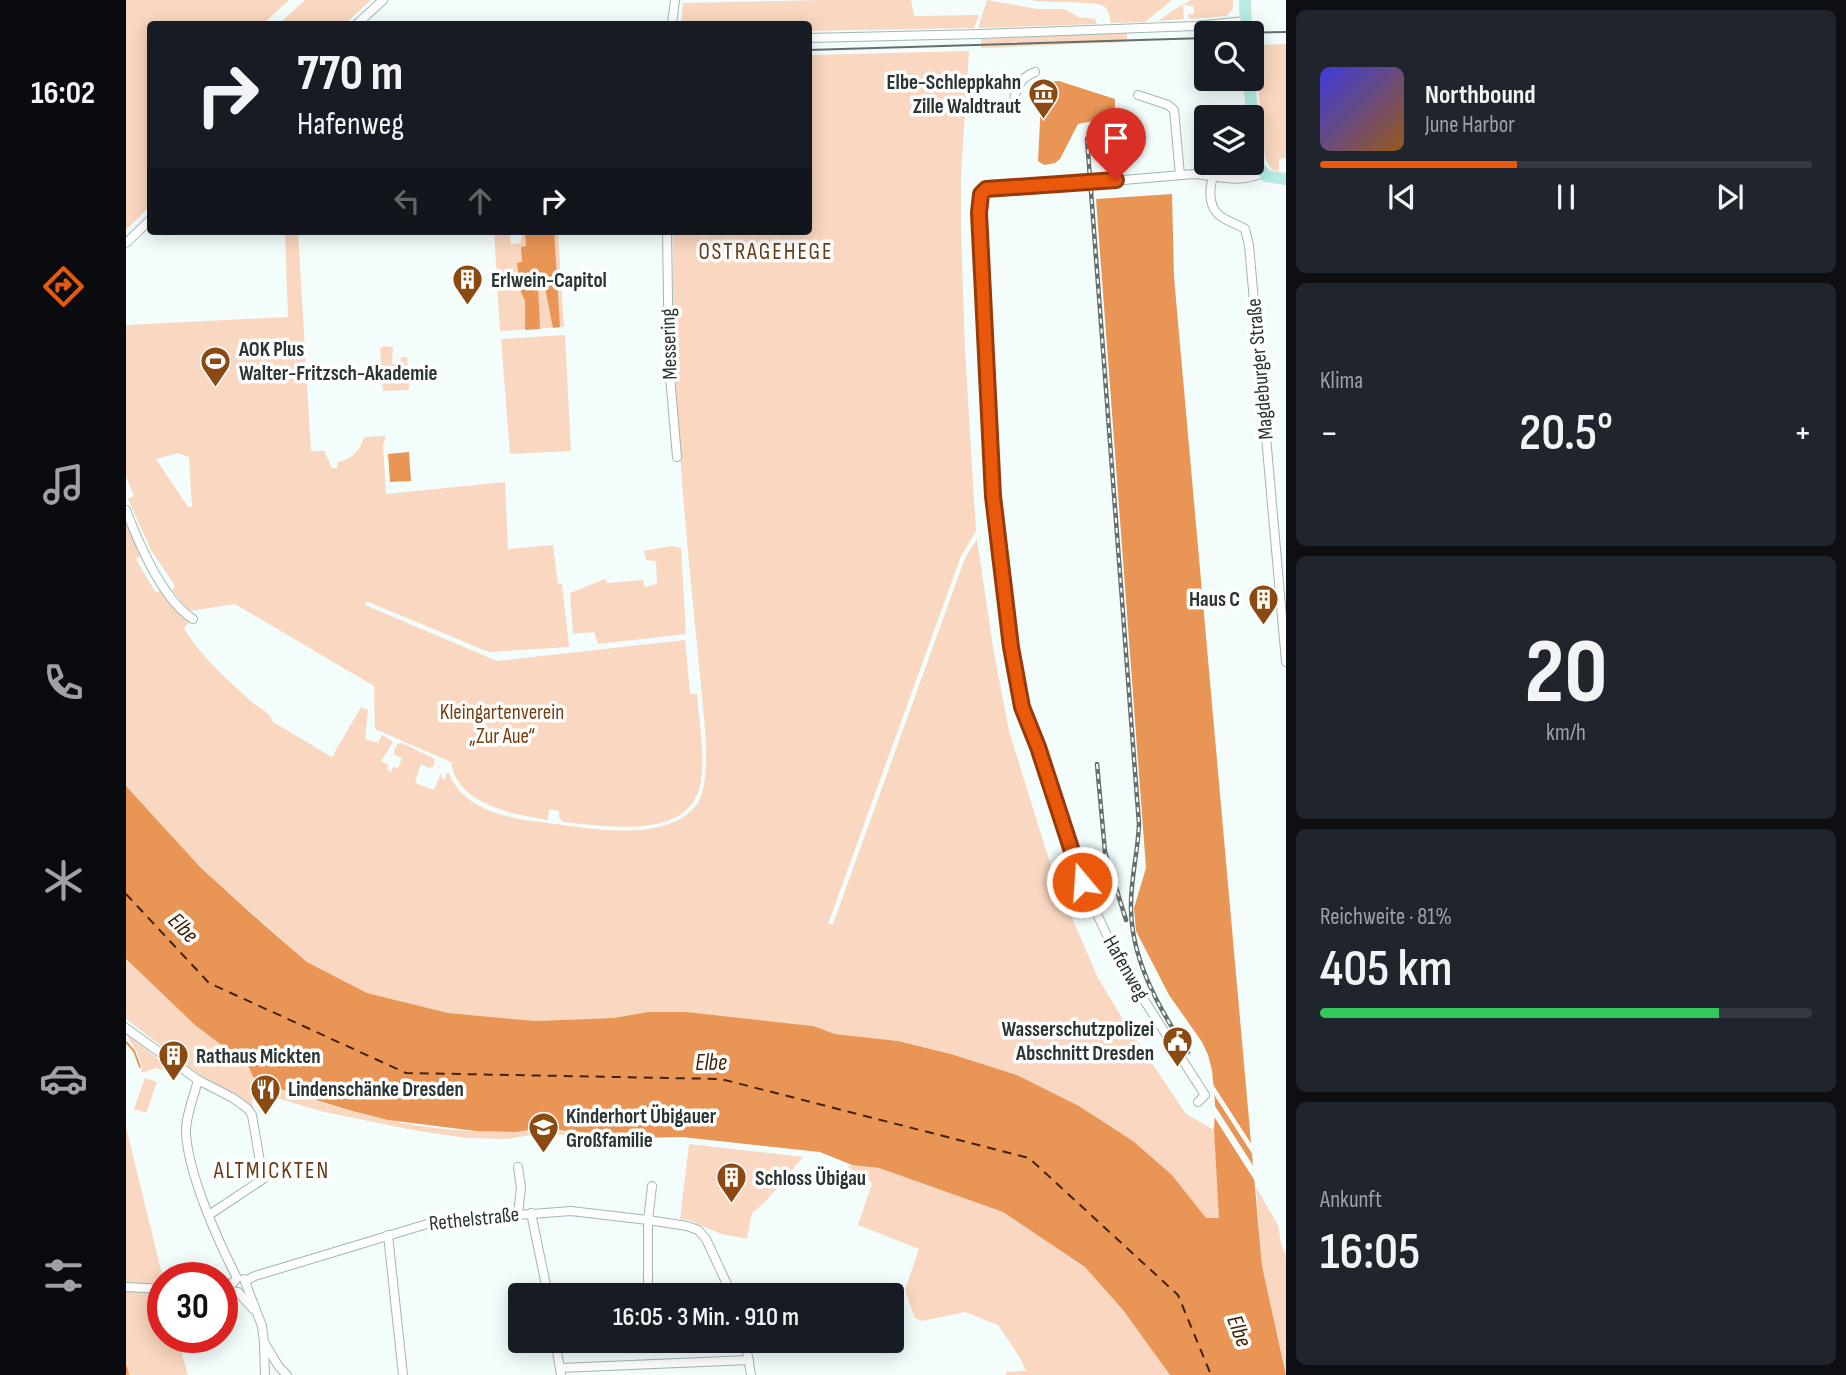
<!DOCTYPE html>
<html lang="de">
<head>
<meta charset="utf-8">
<style>
  :root { --surface:#171b24; --page:#20242c; --text:#f1f3f6; --muted:#9ea1a6; --line:#363941; --accent:#ea580c }
  body { margin:0; font-family:"Sofia Sans Condensed",sans-serif; background:var(--page); color:var(--text); height:100vh; display:flex; flex-direction:column; font-size:26px; white-space:nowrap }
  * { box-sizing:border-box; margin:0 }
  p { font-size:23px; color:var(--muted) }
  .icon { flex:none; width:38px; height:38px; fill:none; stroke:currentColor; stroke-width:2; stroke-linecap:round; stroke-linejoin:round }
  .map { position:relative; flex:1; overflow:hidden }
  .side { display:flex; flex-direction:column; gap:10px; padding:10px; background:#0d0f14; width:560px }
  .side>* { flex:none }
  .hud { position:absolute; left:21px; top:21px; width:665px; height:214px; border-radius:7px; box-shadow:0 4px 18px #0003; background:#171b24; color:var(--text); overflow:hidden }
  .tools { position:absolute; left:1068px; top:21px; display:grid; gap:14px }
  .tools a { display:grid; place-items:center; width:70px; height:70px; border-radius:7px; background:var(--surface); box-shadow:0 4px 18px #0003; font-size:35px }
  .speed { position:absolute; left:21px; top:1262px; display:flex; gap:14px; font-size:35px; font-weight:700; text-align:center }
  .speed>* { display:grid; place-content:center; width:91px; height:91px; border-radius:50%; background:var(--surface); box-shadow:0 4px 18px #0003; line-height:1 }
  .speed .limit { border:10px solid #d22; background:#fff; color:#111 }
  .pin { position:absolute; display:grid; place-items:center; width:60px; height:60px; color:#fff; margin:-72px -30px; border-radius:50% 50% 50% 0; rotate:-45deg; box-shadow:0 0 7px #0007 }
  .pin .icon { rotate:45deg }
  .me { position:absolute; width:77px; margin:-38px; rotate:342deg; stroke-linejoin:round; filter:drop-shadow(0 0 5px #0008) }
  .turn { display:flex; align-items:center; gap:24px; height:147px; padding:0 35px; font-size:32px }
  .turn .icon { width:91px; height:91px; stroke-width:2.5 }
  .turn b { display:block; font-size:49px; line-height:60px }
  .lanes { display:flex; align-items:center; height:66px; padding:0 35px; background:#0003; justify-content:center; gap:35px; direction:ltr }
  .lanes .off { opacity:.35 }
  .big { font-size:52px; font-weight:600; line-height:1.1 }
  .side .card { flex:1; display:flex; flex-direction:column; justify-content:center; gap:10px; min-width:0; padding:0 24px; border-radius:10px; background:var(--page) }
  .side .dial { align-items:center; gap:0 }
  .dial b { font-size:91px; line-height:1 }
  .song { display:flex; align-items:center; gap:21px }
  .cover { width:84px; height:84px; border-radius:10px; background:linear-gradient(135deg,hsl(240 70% 55%),hsl(30 70% 35%)) }
  .played { height:7px; border-radius:4px; background:linear-gradient(90deg,var(--accent) 40%,var(--line) 40%) }
  .keys { display:flex; justify-content:space-around; direction:ltr }
  .heat { display:flex; justify-content:space-between; align-items:center; font-size:38px; direction:ltr }
  .charge { height:10px; border-radius:5px; background:linear-gradient(90deg,#34c759 81%,var(--line) 0) }
  .trip { position:absolute; left:382px; top:1283px; width:396px; height:70px; border-radius:7px; background:var(--surface); box-shadow:0 4px 18px #0003; font-weight:600; line-height:70px; text-align:center }
  main { display:flex; flex:1; min-height:0 }
  .tabs { display:flex; flex-direction:column; width:126px; justify-content:space-around; align-items:center; background:#090b0e; color:var(--muted) }
  .tabs .icon { width:49px; height:49px }
  .tabs .on { color:var(--accent) }
  .tabs b { font-size:32px; color:var(--text) }
  .map>svg:first-child { display:block }
</style>
</head>
<body>
<main>
<nav class="tabs">
<b>16:02</b>
<svg class="icon on" aria-label="directions" viewBox="0 0 24 24"><path d="M12 3l9 9-9 9-9-9zM9 14v-3h6M13 9l2 2-2 2"/></svg>
<svg class="icon" aria-label="music" viewBox="0 0 24 24"><path d="M9 18V5l10-2v13"/><circle cx="6" cy="18" r="3"/><circle cx="16" cy="16" r="3"/></svg>
<svg class="icon" aria-label="phone" viewBox="0 0 24 24"><path d="M5 4h4l2 5-3 2q2 4 5 5l2-3 5 2v4C11 20 4 13 5 4z"/></svg>
<svg class="icon" aria-label="climate" viewBox="0 0 24 24"><path d="M12 3v18M4 7l16 10M4 17L20 7"/></svg>
<svg class="icon" aria-label="car" viewBox="0 0 24 24"><path d="M5 17H2v-5l4-1 3-4h7l3 4 3 1v5h-3M9 17h6M6 11h13"/><circle cx="7" cy="17" r="2"/><circle cx="17" cy="17" r="2"/></svg>
<svg class="icon" aria-label="filters" viewBox="0 0 24 24"><path d="M4 7h16M4 17h16"/><circle cx="9" cy="7" r="2"/><circle cx="15" cy="17" r="2"/></svg>
</nav>
<div class="map">
<svg width="1160" height="1375" viewBox="0 0 1160 1375">
  <rect width="100%" height="100%" fill="#f3fefc"/>
  <g fill="#f9d7c0" fill-rule="evenodd">
    <path d="M0,0H163L137,24H24V206L0,230Z"/>
    <path d="M179,0H245L219,24H153Z"/>
    <path d="M700,0H785L788,16L853,15L848,28L683,31L682,24H555L557,3Z"/>
    <path d="M861,0L911,9H938L952,17L969,19L971,24L852,28Z"/>
    <path d="M905,0H1046L1019,22L985,23C984,18 983,11 979,7C971,0 921,4 905,0Z"/>
    <path d="M1065,0H1107V9L1100,16L1063,19L1062,14H1068V7L1057,4L1058,19L1032,21C1043,13 1053,6 1065,0Z"/>
    <path d="M1001,33V42L855,48V39Z"/>
    <path d="M1160,44V158L1153,159V171L1146,170L1139,158L1128,45Z"/>
    <path d="M843,51L835,175V229L839,350L850,531L835,556L702,924H707L839,558L851,539L867,647L883,731L928,876L972,978L1001,1026L1060,1114L1088,1130L1094,1218H1080L1046,1175L1007,1141L953,1106L891,1075L826,1054L772,1041L709,1034L687,1026L560,1012H522L488,1018L409,1021L322,1013L241,993L181,962L75,868L0,786V521L16,554L10,559L30,593L36,589L64,622L58,628C74,656 103,681 127,703C135,709 144,712 147,722L206,757L235,707L242,710L239,739L252,743L256,735L267,742L255,761L263,765L261,770L265,772L267,767L272,768L276,758L267,754L271,744L276,743L309,759L307,767L303,768L295,764L289,783L308,790L315,773L316,779L319,780L320,773H323C337,811 385,819 421,823C462,828 536,843 568,808C589,786 577,714 575,685C560,534 544,383 547,231H682L683,55Z"/>
    <path d="M159,231H172L185,451H198L206,468H211L212,462C226,459 234,451 238,437L260,436L257,445L260,494L379,482L382,549L427,545L432,584H436L443,647L363,652L240,601L239,605L371,661L559,640L564,694H571C573,722 579,751 575,780C567,842 480,826 437,822L433,817V811L423,809L422,820C387,814 331,805 325,762L249,729L248,686L109,604L63,611L46,590L49,586L25,550L2,499L8,496L0,476V325L162,317ZM52,453L63,457L66,507H62L30,459Z"/>
    <path d="M368,231H381L384,235L385,244L394,243L397,231H432L438,327L374,331Z"/>
    <path d="M439,335L445,451L384,454L375,339Z"/>
    <path d="M257,346L267,347L266,364L274,363L275,357H281L283,390L257,391L254,349Z"/>
    <path d="M546,546L555,548L560,634L472,644L468,632L447,634L444,593L479,579L481,583L517,580L519,587L531,584L530,561L520,560L518,551Z"/>
    <path d="M0,959L69,1025L122,1065L127,1077C196,1106 276,1129 351,1131C383,1132 414,1127 447,1131L443,1135L412,1134L381,1139L341,1138L292,1131L198,1112L150,1098L128,1095L126,1098L127,1110L67,1070L0,1019Z"/>
    <path d="M0,1034L40,1065L36,1070L30,1068L15,1073C19,1059 6,1046 0,1034Z"/>
    <path d="M19,1078L31,1082L20,1113L8,1109Z"/>
    <path d="M0,1127L37,1278V1337H51L62,1375H0Z"/>
    <path d="M563,1144L677,1157C660,1176 645,1199 626,1213L621,1239L595,1234L563,1220L554,1219Z"/>
    <path d="M726,1165L753,1168L877,1212L959,1267L997,1310L1044,1375H880V1372L900,1371L893,1356L872,1325L839,1312L796,1321L789,1318L779,1290L793,1249L732,1225L746,1184L740,1176L721,1167Z"/>
    <path d="M1130,1187L1152,1225L1155,1243L1160,1256V1373L1136,1266Z"/>
  </g>
  <g fill="#e99556">
    <path d="M933,81L989,99V108L982,118L952,124L934,159L929,163L918,165L912,161L916,82Z"/>
    <path d="M1046,194L1048,277L1136,1266L1160,1375H1044L997,1310L959,1267L877,1212L753,1168L726,1165L694,1152L556,1137L508,1138L416,1128L389,1132L350,1131L262,1120L226,1111L160,1091L127,1077L122,1065L69,1025L0,959V786L75,868L137,924L181,962L241,993L322,1013L409,1021L488,1018L522,1012H560L687,1026L709,1034L772,1041L825,1054L891,1075L953,1106L1007,1141L1046,1175L1080,1218H1093L1088,1130L1089,1104L1086,1070L1082,1055L1076,1042L1043,995L1010,931L1008,908L1020,868L970,199Z"/>
    <path d="M399,231H428L434,327L427,328L418,283L412,284L414,329L399,330V301L395,292L391,263L396,262L395,247L400,246Z"/>
    <path d="M283,452L285,481L264,482L262,454Z"/>
  </g>
  <g fill="#f3fefc">
    <path d="M1086,1083L1126,1145L1127,1155L1087,1093Z"/>
    <path d="M1087,1103L1128,1167L1129,1181L1087,1115Z"/>
  </g>
  <g fill="none" stroke-linecap="round" stroke-linejoin="round">
    <g stroke="#e99556" stroke-width="2">
      <path d="M0,1042L8,1051L14,1067"/>
      <path d="M0,1367L2,1375"/>
    </g>
    <path stroke="#422105" stroke-width="2" stroke-dasharray="9 7" stroke-linecap="butt" d="M0,894L83,983L280,1073L595,1079L903,1158L1052,1295L1085,1375"/>
    <defs>
      <g id="minor">
        <path d="M231,24L257,0"/>
        <path d="M546,24L549,0"/>
        <path d="M682,38L855,34L1069,26L1119,21"/>
        <path d="M1012,95L1042,105L1048,110L1054,175"/>
        <path d="M886,110C889,92 891,79 909,72"/>
        <path d="M1131,165L1090,171C1083,183 1081,205 1093,215C1100,221 1111,224 1119,229L1123,245L1160,662"/>
        <path d="M541,231L543,365L551,457"/>
        <path d="M0,243L24,220"/>
        <path d="M0,510C13,544 36,599 67,619"/>
        <path d="M0,1028L72,1080L107,1098L122,1109L126,1115L137,1179L83,1215"/>
        <path d="M72,1080C68,1096 59,1118 60,1134C63,1176 92,1241 111,1278"/>
        <path d="M1072,1102L1079,1095L993,961L956,882L912,747L896,707L885,647L867,496L853,213L855,194L860,189L903,188L1068,174C1092,176 1112,184 1136,173"/>
        <path d="M392,1167L395,1188L392,1214"/>
        <path d="M405,1213L422,1295"/>
        <path d="M262,1235L277,1375"/>
        <path d="M118,1279L136,1326L138,1342L153,1367L161,1375"/>
        <path d="M119,1281L129,1276L311,1221L445,1211L522,1220L561,1226L572,1230L580,1239L606,1295"/>
        <path d="M96,1285L107,1283L111,1278"/>
        <path d="M522,1286V1220L526,1186"/>
        <path d="M0,1287L37,1289"/>
        <path d="M96,1290L112,1292L127,1309"/>
        <path d="M429,1340L435,1375"/>
        <path d="M619,1340L625,1375"/>
        <path d="M138,1345L139,1375"/>
        <path d="M434,1368L623,1360"/>
      </g>
      <g id="major">
        <path d="M1119,0L1120,33"/>
        <path d="M1123,79L1131,165L1140,176L1160,179"/>
      </g>
    </defs>
    <use href="#minor" stroke="#9eb8b2" stroke-width="10"/>
    <use href="#major" stroke="#d9dbda" stroke-width="12"/>
    <use href="#minor" stroke="#fff" stroke-width="8"/>
    <use href="#major" stroke="#b3ede3" stroke-width="10"/>
    <g stroke="#646f6d" stroke-width="2">
      <path d="M1105,33L1160,32"/>
      <path d="M682,50L1080,38"/>
    </g>
    <defs>
      <g id="rail">
        <path d="M961,139L1013,824C1012,852 1005,877 1005,904C1004,958 1033,1009 1062,1052"/>
        <path d="M971,764L979,852L1000,920"/>
      </g>
    </defs>
    <use href="#rail" stroke="#646f6d" stroke-width="4.5"/>
    <use href="#rail" stroke="#fff" stroke-width="2" stroke-dasharray="5" stroke-linecap="butt"/>
  </g>
  <g fill="none" stroke-linecap="round" stroke-linejoin="round">
    <defs>
      <path id="route" d="M956,882L912,747L896,707L885,647L867,496L853,213L855,194L860,189L990,180"/>
    </defs>
    <use href="#route" stroke="#983908" stroke-width="18"/>
    <use href="#route" stroke="#ea580c" stroke-width="12"/>
  </g>
  <defs>
    <symbol id="museum-pin" viewBox="-11 -11 22 30"><path d="M0 17L-7.5 6A9.5 9.5 0 1 1 7.5 6Z" fill="#8a4a12" stroke="#fff"/><path d="M0-6L6-3V-2H-6V-3ZM-5-1h2V3h-2ZM-1-1h2V3h-2ZM3-1h2V3H3ZM-6 4H6V6H-6Z" fill="#fff"/></symbol>
    <symbol id="building-pin" viewBox="-11 -11 22 30"><path d="M0 17L-7.5 6A9.5 9.5 0 1 1 7.5 6Z" fill="#8a4a12" stroke="#fff"/><path d="M-4-6H4V6H1V3H-1V6H-4ZM-2.5-4.3h1.7v1.8h-1.7ZM.8-4.3h1.7v1.8H.8ZM-2.5-1h1.7V.8h-1.7ZM.8-1h1.7V.8H.8Z" fill="#fff"/></symbol>
    <symbol id="stadium-pin" viewBox="-11 -11 22 30"><path d="M0 17L-7.5 6A9.5 9.5 0 1 1 7.5 6Z" fill="#8a4a12" stroke="#fff"/><path d="M0-5a6.5 5 0 1 0 0 10a6.5 5 0 1 0 0-10ZM-3.5-1.8h7v3.6h-7Z" fill="#fff"/></symbol>
    <symbol id="civic-pin" viewBox="-11 -11 22 30"><path d="M0 17L-7.5 6A9.5 9.5 0 1 1 7.5 6Z" fill="#8a4a12" stroke="#fff"/><path d="M-.6-6.5H3V-4.5H.6V-3L4-1V1h2V6H-6V1h2V-1L-.6-3ZM-1.2 2.5V6h2.4V2.5Z" fill="#fff"/></symbol>
    <symbol id="restaurant-pin" viewBox="-11 -11 22 30"><path d="M0 17L-7.5 6A9.5 9.5 0 1 1 7.5 6Z" fill="#8a4a12" stroke="#fff"/><path d="M-5-6h1v4h1v-4h1v4h1v-4h1v5L-1.5 .5V6h-2V.5L-5-1ZM5-6V6H3V1.5H1.5Q1.5-4 5-6Z" fill="#fff"/></symbol>
    <symbol id="school-pin" viewBox="-11 -11 22 30"><path d="M0 17L-7.5 6A9.5 9.5 0 1 1 7.5 6Z" fill="#8a4a12" stroke="#fff"/><path d="M0-5L7-2L0 1L-7-2ZM-4 1L0 2.5L4 1V4Q0 6-4 4Z" fill="#fff"/></symbol>
  </defs>
  <g fill-rule="evenodd">
    <use href="#museum-pin" x="900" y="76" width="35" height="47"/>
    <use href="#building-pin" x="324" y="262" width="35" height="47"/>
    <use href="#stadium-pin" x="72" y="344" width="35" height="47"/>
    <use href="#building-pin" x="1120" y="582" width="35" height="47"/>
    <use href="#civic-pin" x="1034" y="1024" width="35" height="47"/>
    <use href="#building-pin" x="30" y="1038" width="35" height="47"/>
    <use href="#restaurant-pin" x="122" y="1072" width="35" height="47"/>
    <use href="#school-pin" x="400" y="1110" width="35" height="47"/>
    <use href="#building-pin" x="588" y="1160" width="35" height="47"/>
  </g>
  <g text-anchor="middle" dominant-baseline="central" stroke-width="7" stroke-linejoin="round" paint-order="stroke">
    <g font-size="21" font-weight="bold" fill="#2b3634" stroke="#fff" text-anchor="start">
      <text x="895" y="82" text-anchor="end">Elbe-Schleppkahn<tspan x="895" dy="24">Zille Waldtraut</tspan></text>
      <text x="365" y="280">Erlwein-Capitol</text>
      <text x="113" y="349">AOK Plus<tspan x="113" dy="24">Walter-Fritzsch-Akademie</tspan></text>
      <text x="1114" y="599" text-anchor="end">Haus C</text>
      <text x="1028" y="1029" text-anchor="end">Wasserschutzpolizei<tspan x="1028" dy="24">Abschnitt Dresden</tspan></text>
      <text x="70" y="1056">Rathaus Mickten</text>
      <text x="162" y="1089">Lindenschänke Dresden</text>
      <text x="440" y="1116">Kinderhort Übigauer<tspan x="440" dy="24">Großfamilie</tspan></text>
      <text x="629" y="1178">Schloss Übigau</text>
    </g>
    <g font-size="21" fill="#2b3634" stroke="#fff">
      <text transform="translate(543 344) rotate(-92)">Messering</text>
      <text transform="translate(1134 369) rotate(-95)">Magdeburger Straße</text>
      <text transform="translate(1000 968) rotate(60)">Hafenweg</text>
      <text transform="translate(348 1219) rotate(-6)">Rethelstraße</text>
    </g>
    <g font-size="21" fill="#763f0f" stroke="#fff">
      <text x="376" y="712">Kleingartenverein<tspan x="376" dy="24">„Zur Aue“</tspan></text>
    </g>
    <g font-size="23" letter-spacing="2" fill="#673b17" stroke="#fff">
      <text x="640" y="252">OSTRAGEHEGE</text>
      <text x="146" y="1171">ALTMICKTEN</text>
    </g>
    <g font-size="23" font-style="italic" fill="#422105" stroke="#fff">
      <text transform="translate(57 928) rotate(46)">Elbe</text>
      <text x="585" y="1063">Elbe</text>
      <text transform="translate(1113 1331) rotate(69)">Elbe</text>
    </g>
  </g>
</svg>
<div class="tools">
<a><svg class="icon" aria-label="search" viewBox="0 0 24 24"><circle cx="10" cy="10" r="6"/><path d="M15 15l6 6"/></svg></a>
<a><svg class="icon" aria-label="layers" viewBox="0 0 24 24"><path d="M12 4l9 5-9 5-9-5zM3 14l9 5 9-5"/></svg></a>
</div>
<div class="speed"><div class="limit">30</div></div>
<div class="pin" style="left:990px;top:180px;background:#d93025"><svg class="icon" aria-label="arrive" viewBox="0 0 24 24"><path d="M6 21V4h12l-3 4 3 4H6"/></svg></div>
<svg class="me" style="left:956px;top:882px" viewBox="-20 -20 40 40"><circle r="17" fill="#ea580c" stroke="#fff" stroke-width="3"/><path d="M0-11L8 9 0 5-8 9z" fill="#fff"/></svg>
<div class="trip">16:05 · 3 Min. · 910 m</div>
<div class="hud">
<div class="turn"><svg class="icon" aria-label="right" viewBox="0 0 24 24"><path d="M7 20v-9h11M14 6l5 5-5 5"/></svg><div><b>770 m</b>Hafenweg</div></div>
<div class="lanes"><svg class="icon off" aria-label="left" viewBox="0 0 24 24"><path d="M17 20v-9H6M10 6l-5 5 5 5"/></svg><svg class="icon off" aria-label="ahead" viewBox="0 0 24 24"><path d="M12 20V5M6 11l6-6 6 6"/></svg><svg class="icon" aria-label="right" viewBox="0 0 24 24"><path d="M7 20v-9h11M14 6l5 5-5 5"/></svg></div>
</div>
</div>
<section class="side">
<div class="card">
<div class="song"><i class="cover"></i><div><b>Northbound</b><p>June Harbor</p></div></div>
<div class="played"></div>
<div class="keys"><svg class="icon" aria-label="previous" viewBox="0 0 24 24"><path d="M18 5L8 12l10 7zM5 5v14"/></svg><svg class="icon" aria-label="pause" viewBox="0 0 24 24"><path d="M8 5v14M16 5v14"/></svg><svg class="icon" aria-label="next" viewBox="0 0 24 24"><path d="M6 5l10 7-10 7zM19 5v14"/></svg></div>
</div>
<div class="card"><p>Klima</p>
<div class="heat"><a>−</a><b class="big">20.5°</b><a>+</a></div>
</div>
<div class="card dial"><b>20</b><p>km/h</p></div>
<div class="card"><p>Reichweite · 81%</p><b class="big">405 km</b><div class="charge"></div></div>
<div class="card"><p>Ankunft</p><b class="big">16:05</b></div>
</section>
</main>
</body>
</html>
